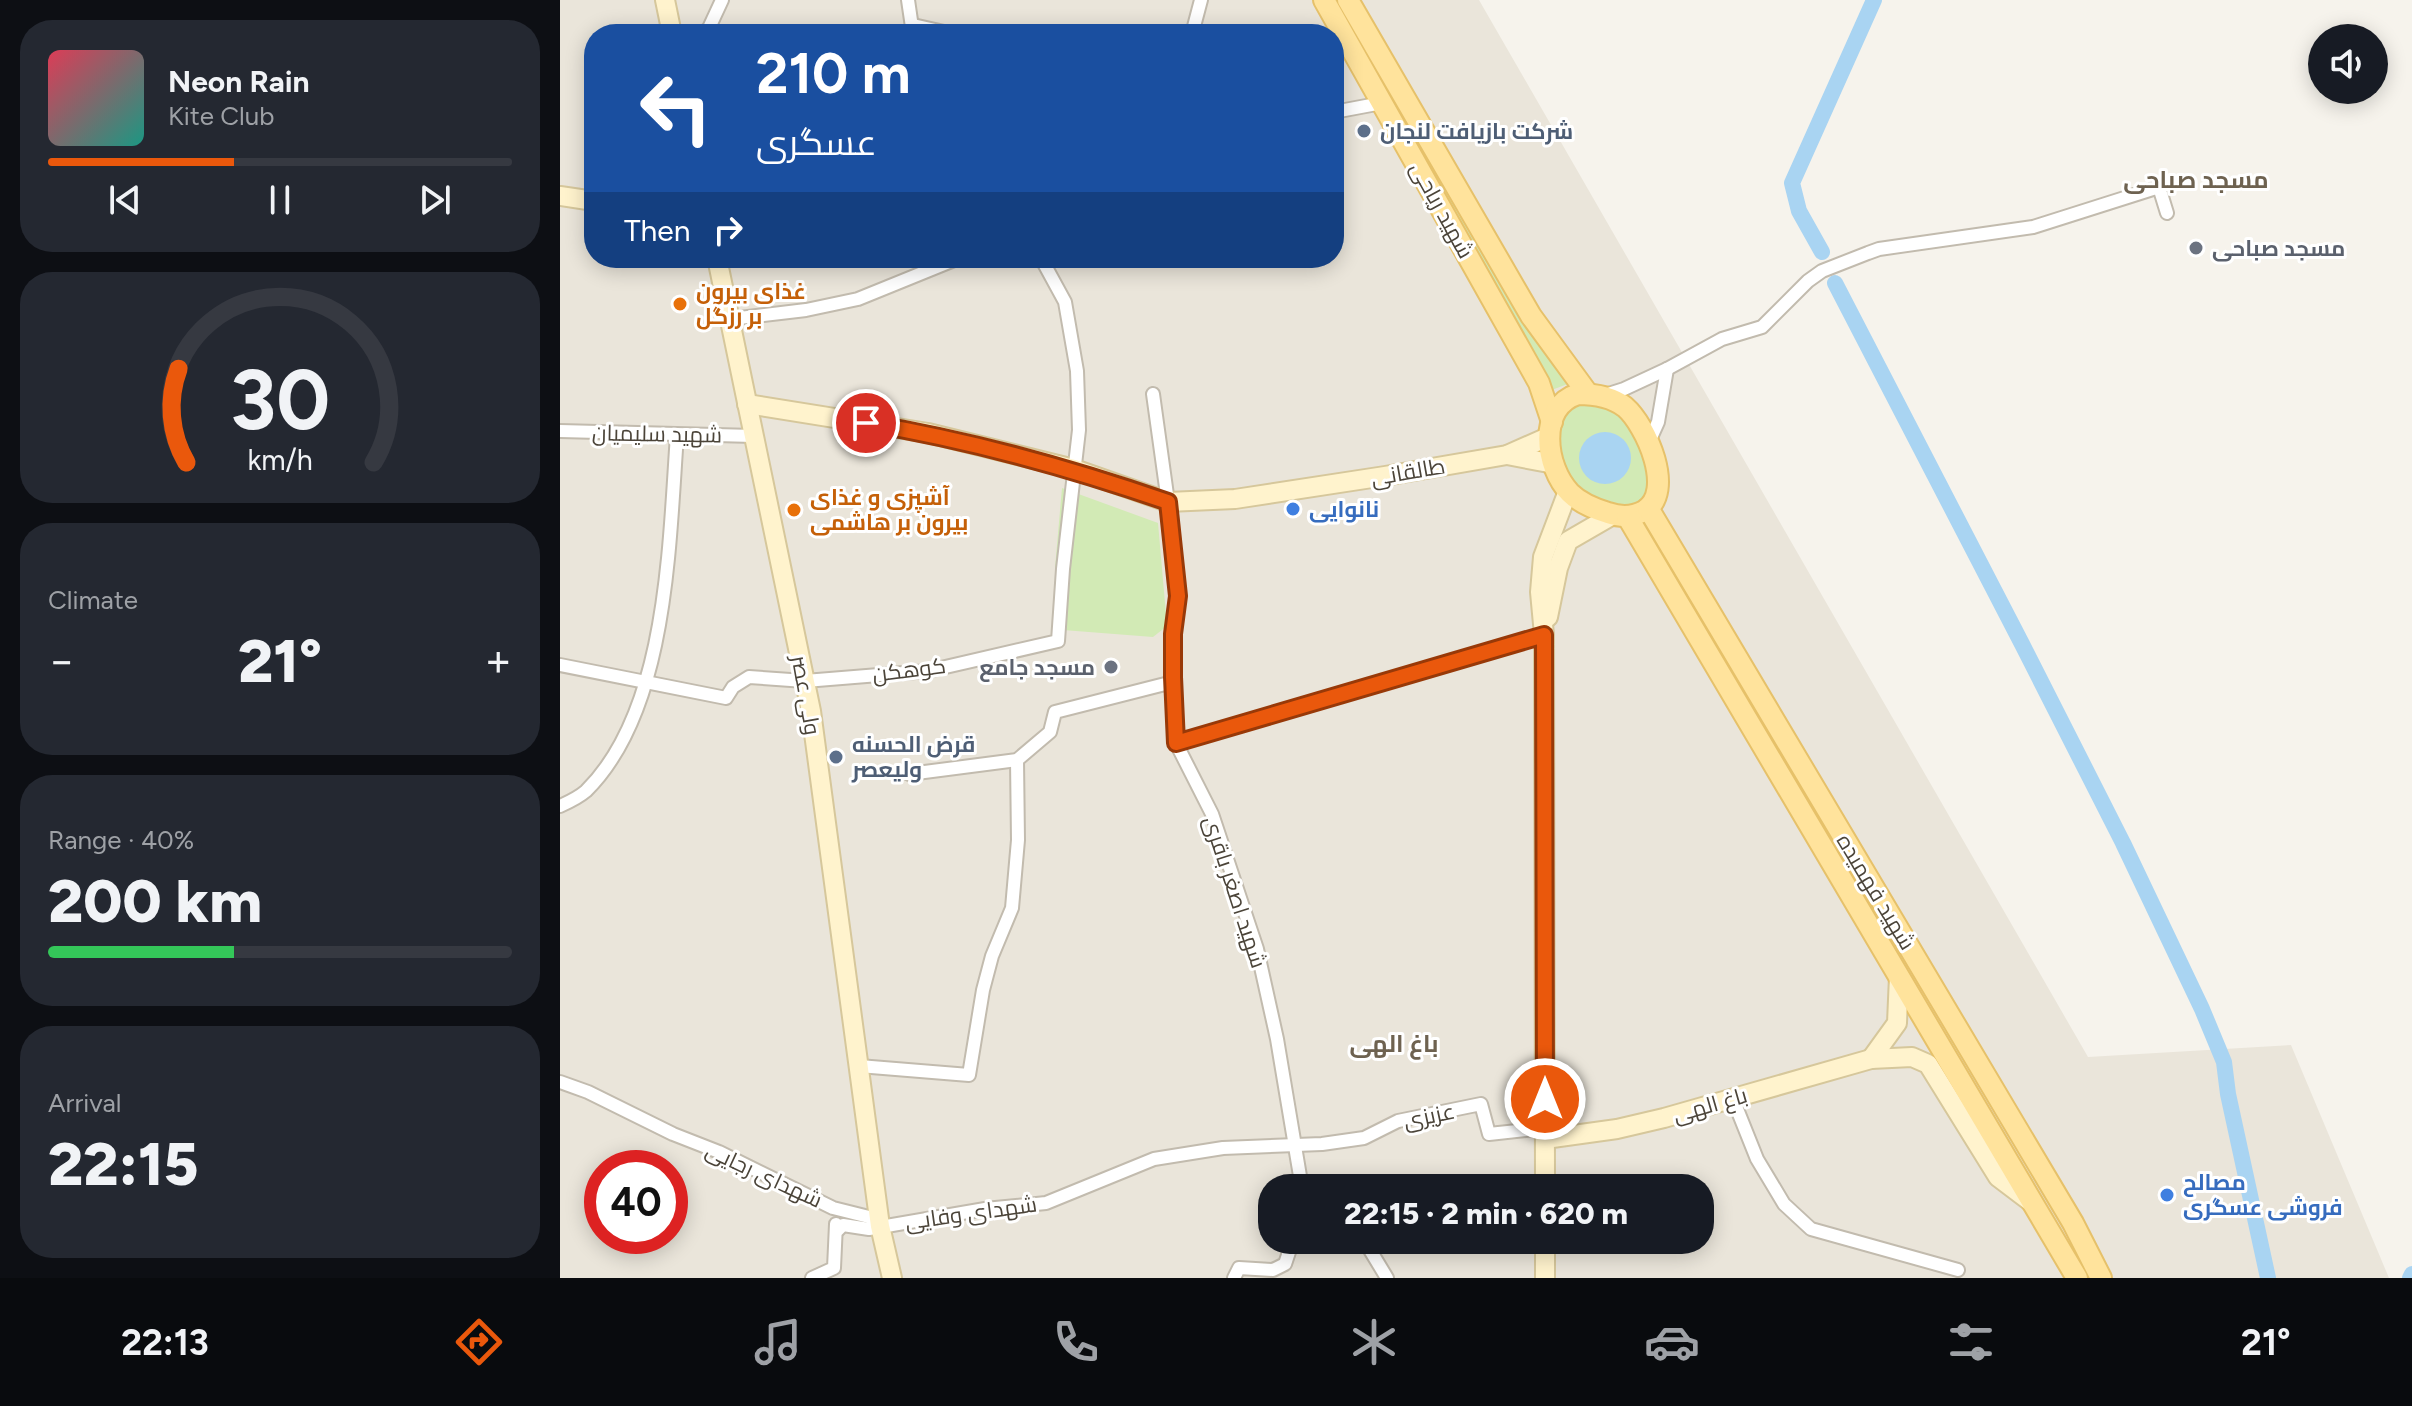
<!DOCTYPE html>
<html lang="en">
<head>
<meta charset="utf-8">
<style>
  :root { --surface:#171b24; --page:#242831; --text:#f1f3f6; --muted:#9ea1a6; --line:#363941; --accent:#ea580c }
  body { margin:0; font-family:Figtree,Cairo,sans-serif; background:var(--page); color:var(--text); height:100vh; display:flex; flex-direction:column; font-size:30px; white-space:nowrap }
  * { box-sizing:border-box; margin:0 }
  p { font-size:26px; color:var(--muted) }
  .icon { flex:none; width:44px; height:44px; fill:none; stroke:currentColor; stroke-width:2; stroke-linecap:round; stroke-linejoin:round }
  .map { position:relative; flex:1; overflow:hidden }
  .sheet { display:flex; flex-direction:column; gap:20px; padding:20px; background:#0d0f14; width:560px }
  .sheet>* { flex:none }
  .guide { position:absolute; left:24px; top:24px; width:760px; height:244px; border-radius:32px; box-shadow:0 4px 20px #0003; background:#1a4fa0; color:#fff; overflow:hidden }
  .buttons { position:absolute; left:1748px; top:24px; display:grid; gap:16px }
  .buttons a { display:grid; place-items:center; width:80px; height:80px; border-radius:50%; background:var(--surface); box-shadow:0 4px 20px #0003; font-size:40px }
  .speed { position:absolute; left:24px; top:1150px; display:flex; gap:16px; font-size:40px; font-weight:700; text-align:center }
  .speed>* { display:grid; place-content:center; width:104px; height:104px; border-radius:50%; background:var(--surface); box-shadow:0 4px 20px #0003; line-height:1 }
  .speed .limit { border:12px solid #d22; background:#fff; color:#111 }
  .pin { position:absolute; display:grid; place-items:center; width:68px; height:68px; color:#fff; margin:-34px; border:4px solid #fff; border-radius:50%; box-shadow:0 2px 8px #0007 }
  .me { position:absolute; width:88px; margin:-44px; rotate:0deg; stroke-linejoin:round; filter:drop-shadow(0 0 6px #0008) }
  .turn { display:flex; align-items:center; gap:28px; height:168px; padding:0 40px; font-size:36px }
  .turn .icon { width:104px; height:104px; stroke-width:2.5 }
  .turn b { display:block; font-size:56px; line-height:68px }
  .then { display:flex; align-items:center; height:76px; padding:0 40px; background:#0003; gap:16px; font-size:30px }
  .big { font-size:60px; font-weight:800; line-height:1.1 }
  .sheet .card { flex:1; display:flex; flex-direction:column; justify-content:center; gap:12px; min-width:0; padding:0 28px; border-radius:32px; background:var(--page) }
  .sheet .dial { align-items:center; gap:0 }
  .dial svg { height:208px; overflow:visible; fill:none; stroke:var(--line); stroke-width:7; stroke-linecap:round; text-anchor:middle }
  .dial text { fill:var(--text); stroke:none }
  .song { display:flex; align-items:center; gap:24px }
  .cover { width:96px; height:96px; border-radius:12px; background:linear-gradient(135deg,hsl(350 70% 55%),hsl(170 70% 35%)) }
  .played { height:8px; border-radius:4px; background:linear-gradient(90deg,var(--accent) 40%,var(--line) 40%) }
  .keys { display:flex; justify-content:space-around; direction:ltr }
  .heat { display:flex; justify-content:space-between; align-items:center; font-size:44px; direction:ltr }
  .charge { height:12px; border-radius:6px; background:linear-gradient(90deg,#34c759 40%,var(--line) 0) }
  .trip { position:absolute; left:698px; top:1174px; width:456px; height:80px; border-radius:32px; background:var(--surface); box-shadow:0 4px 20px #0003; font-weight:800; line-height:80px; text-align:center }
  .tab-bar { display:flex; height:128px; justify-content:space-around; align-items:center; background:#090b0e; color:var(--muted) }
  .tab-bar .icon { width:56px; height:56px }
  .tab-bar .selected { color:var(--accent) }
  .tab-bar b { font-size:36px; color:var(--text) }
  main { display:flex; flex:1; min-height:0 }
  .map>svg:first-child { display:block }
</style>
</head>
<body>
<main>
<section class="sheet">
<div class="card">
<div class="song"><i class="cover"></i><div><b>Neon Rain</b><p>Kite Club</p></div></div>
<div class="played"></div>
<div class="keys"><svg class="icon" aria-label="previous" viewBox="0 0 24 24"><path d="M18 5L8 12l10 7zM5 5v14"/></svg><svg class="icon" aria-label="pause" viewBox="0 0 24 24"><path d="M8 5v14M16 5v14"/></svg><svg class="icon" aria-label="next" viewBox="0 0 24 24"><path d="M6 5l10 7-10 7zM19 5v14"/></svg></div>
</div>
<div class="card dial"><svg viewBox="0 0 100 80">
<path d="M14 69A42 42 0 1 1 86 69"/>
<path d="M14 69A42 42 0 0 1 11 33" stroke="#ea580c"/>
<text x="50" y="56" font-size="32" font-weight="700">30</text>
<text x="50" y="72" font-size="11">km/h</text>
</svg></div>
<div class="card"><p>Climate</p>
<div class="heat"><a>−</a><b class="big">21°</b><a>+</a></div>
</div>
<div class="card"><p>Range · 40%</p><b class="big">200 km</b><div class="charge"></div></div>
<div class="card"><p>Arrival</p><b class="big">22:15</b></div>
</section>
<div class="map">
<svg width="1852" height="1278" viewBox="0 0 1852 1278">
  <rect width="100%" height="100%" fill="#f6f3ec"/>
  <path fill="#eae5da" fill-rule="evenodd" d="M0,0H919L1528,1057L1731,1045L1829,1278H0ZM34,34H774V258H34ZM42,1168H110V1236H42ZM712,1188H1140V1240H712Z"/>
  <g fill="#d2eab5">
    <path d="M853,137L959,306L1013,382L989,391L849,142Z"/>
    <path d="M1014,401H1037L1061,412L1079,431L1093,485L1086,504L1070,512L1031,501L1003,475L996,420Z"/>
    <path d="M502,488L598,523L607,626L593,637L503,630L495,568Z"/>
  </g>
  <circle fill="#a9d4f2" cx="1045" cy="458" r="26"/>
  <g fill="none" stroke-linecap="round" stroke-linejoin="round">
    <g stroke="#a9d4f2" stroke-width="16">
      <path d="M1262,252L1239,211L1232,183L1314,0"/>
      <path d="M1275,283L1462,644L1563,843L1642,1009L1664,1062L1668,1094L1708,1278"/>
      <path d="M1850,1278L1852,1274"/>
    </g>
    <defs>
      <g id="street">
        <path d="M348,0L353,34"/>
        <path d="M353,25L393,34"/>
        <path d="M143,34L149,28L162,0"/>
        <path d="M632,34L641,0"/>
        <path d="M774,112L822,103"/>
        <path d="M171,319L246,310L298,299L399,258"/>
        <path d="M593,394L608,502L618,596L613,634V677L616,743L652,814L697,949L717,1039L742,1188"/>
        <path d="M1042,396L1064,389L1107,369L1162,339L1202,327L1248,281L1262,271L1308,253L1319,249L1473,227L1599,187L1607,213"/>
        <path d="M0,431L194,436"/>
        <path d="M1089,442L1098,422L1107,369"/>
        <path d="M0,665L166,698L173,687L189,677L245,681L368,671L498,641L503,569L519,430L517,371L505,302L481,258"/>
        <path d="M616,743L984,635"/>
        <path d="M349,774L457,760L490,732L495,712L613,682"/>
        <path d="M0,806C9,802 19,797 26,791C108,710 109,544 117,435"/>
        <path d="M299,1066L409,1075L423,990L432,956L452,908L458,840L457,760"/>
        <path d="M0,1082L28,1092L113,1134L159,1152L273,1208L309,1217L320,1226"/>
        <path d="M1173,1099L1197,1159L1224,1204L1251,1229L1398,1270"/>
        <path d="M278,1230L283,1225L309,1229L425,1209L486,1203L594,1159L663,1148L762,1144L804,1138L838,1121L921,1104L929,1134L985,1128"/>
        <path d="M804,1240L827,1278"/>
        <path d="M252,1278L274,1268L276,1224"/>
        <path d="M674,1278L679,1268L713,1270L725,1264L732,1243L736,1240"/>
      </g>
      <g id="secondary">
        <path d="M105,0L112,34"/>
        <path d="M0,196L34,201"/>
        <path d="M157,258L251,711L320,1226L332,1278"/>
        <path d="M187,404L368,433L514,469L608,502L675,499L825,476L947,455L990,436"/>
        <path d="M947,455L994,464"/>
        <path d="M988,617L998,568L1008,541L1053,515"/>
        <path d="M1311,1059L1337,1023L1339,976"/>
        <path d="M985,1139L1057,1129L1104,1118L1311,1059L1352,1057L1368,1064L1438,1177L1471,1202"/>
        <path d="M985,1188L984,635L980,592L983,557L1008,491"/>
        <path d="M985,1278V1240"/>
      </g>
      <g id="primary">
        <path d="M764,0L979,383L992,422"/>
        <path d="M788,0L971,316L1028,394"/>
        <path d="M1018,394C1034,394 1052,397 1065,407C1086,425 1116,492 1084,511C1073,517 1060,517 1048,513C1035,509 1020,503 1010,493C985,467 977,407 1018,394Z"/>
        <path d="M1088,508L1513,1223L1541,1278"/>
        <path d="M1067,516L1517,1278"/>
      </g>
    </defs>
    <use href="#street" stroke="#c2bbae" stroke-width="16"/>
    <use href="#secondary" stroke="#d6c79b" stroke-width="22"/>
    <use href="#primary" stroke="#e6c16a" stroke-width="24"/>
    <use href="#street" stroke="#fff" stroke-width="12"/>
    <use href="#secondary" stroke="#fff3cd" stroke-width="18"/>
    <use href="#primary" stroke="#ffe39c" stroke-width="20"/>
  </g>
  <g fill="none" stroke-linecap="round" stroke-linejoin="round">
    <defs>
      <path id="route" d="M306,423C409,440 510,468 608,502L618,596L613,634V677L616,743L984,635L985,1099"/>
    </defs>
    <use href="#route" stroke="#983908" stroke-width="20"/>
    <use href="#route" stroke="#ea580c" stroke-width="14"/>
  </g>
  <g fill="#5c6f8a" stroke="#fff" stroke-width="3">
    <circle cx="804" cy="131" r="8"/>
    <circle cx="276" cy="757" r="8"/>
  </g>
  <g fill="#6b7280" stroke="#fff" stroke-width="3">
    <circle cx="1636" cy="248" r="8"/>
    <circle cx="551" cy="667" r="8"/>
  </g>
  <g fill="#e8710a" stroke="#fff" stroke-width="3">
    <circle cx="120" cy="304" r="8"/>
    <circle cx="234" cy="510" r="8"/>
  </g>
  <g fill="#3f7fe0" stroke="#fff" stroke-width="3">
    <circle cx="733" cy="509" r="8"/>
    <circle cx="1607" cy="1195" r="8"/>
  </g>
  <g text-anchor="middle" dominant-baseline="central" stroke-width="6" stroke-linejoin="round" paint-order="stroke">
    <g font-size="22" font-weight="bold" fill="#4e5e75" stroke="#fff" text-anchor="start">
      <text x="820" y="131">شرکت بازیافت لنجان</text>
      <text x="292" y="744">قرض الحسنه<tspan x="292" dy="25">ولیعصر</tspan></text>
    </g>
    <g font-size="22" fill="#4b4439" stroke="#fff">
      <text transform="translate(882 210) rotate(61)">شهید ریاحی</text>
      <text transform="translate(97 434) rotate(1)">شهید سلیمیان</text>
      <text transform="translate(848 472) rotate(-10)">طالقانی</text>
      <text transform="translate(349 670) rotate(-7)">کوهکن</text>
      <text transform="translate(246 695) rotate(80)">ولی عصر</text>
      <text transform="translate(675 892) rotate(72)">شهید اصغر باقری</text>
      <text transform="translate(1316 892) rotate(59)">شهید فهمیده</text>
      <text transform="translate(1150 1105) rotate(-16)">باغ الهی</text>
      <text transform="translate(869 1116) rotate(-12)">عزیزی</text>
      <text transform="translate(204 1175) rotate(25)">شهدای رجایی</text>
      <text transform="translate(411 1213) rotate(-8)">شهدای وفایی</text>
    </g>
    <g font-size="22" font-weight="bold" fill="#5b616d" stroke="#fff" text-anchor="start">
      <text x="1652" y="248">مسجد صباحی</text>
      <text x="535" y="667" text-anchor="end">مسجد جامع</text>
    </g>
    <g font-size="22" font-weight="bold" fill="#c56008" stroke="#fff" text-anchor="start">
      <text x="136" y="291">غذای بیرون<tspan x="136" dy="25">بر رزگل</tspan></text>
      <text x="250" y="497">آشپزی و غذای<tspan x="250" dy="25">بیرون بر هاشمی</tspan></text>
    </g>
    <g font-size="22" font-weight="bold" fill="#366cbe" stroke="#fff" text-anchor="start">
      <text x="749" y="509">نانوایی</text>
      <text x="1623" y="1182">مصالح<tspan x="1623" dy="25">فروشی عسگری</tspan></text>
    </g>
    <g font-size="24" font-weight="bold" fill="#6e6250" stroke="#fff">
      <text x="1636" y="179">مسجد صباحی</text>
      <text x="834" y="1043">باغ الهی</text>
    </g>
  </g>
</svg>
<div class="buttons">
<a><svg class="icon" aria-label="sound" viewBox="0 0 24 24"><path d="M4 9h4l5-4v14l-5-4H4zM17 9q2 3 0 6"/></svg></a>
</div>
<div class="speed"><div class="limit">40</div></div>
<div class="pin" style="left:306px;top:423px;background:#d93025"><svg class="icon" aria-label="arrive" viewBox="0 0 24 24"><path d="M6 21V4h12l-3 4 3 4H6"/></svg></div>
<svg class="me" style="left:985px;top:1099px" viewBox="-20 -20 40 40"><circle r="17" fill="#ea580c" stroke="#fff" stroke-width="3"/><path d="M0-11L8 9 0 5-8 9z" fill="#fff"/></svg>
<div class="trip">22:15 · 2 min · 620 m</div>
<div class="guide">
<div class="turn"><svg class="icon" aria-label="left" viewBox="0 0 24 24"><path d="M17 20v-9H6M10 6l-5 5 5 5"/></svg><div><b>210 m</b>عسگری</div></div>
<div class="then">Then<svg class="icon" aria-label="right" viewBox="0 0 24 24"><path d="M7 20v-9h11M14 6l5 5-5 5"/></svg></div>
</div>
</div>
</main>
<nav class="tab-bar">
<b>22:13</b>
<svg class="icon selected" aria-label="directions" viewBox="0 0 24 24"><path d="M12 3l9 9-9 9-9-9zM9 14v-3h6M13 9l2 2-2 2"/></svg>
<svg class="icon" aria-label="music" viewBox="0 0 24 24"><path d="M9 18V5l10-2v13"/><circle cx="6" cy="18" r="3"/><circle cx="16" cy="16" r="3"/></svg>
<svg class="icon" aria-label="phone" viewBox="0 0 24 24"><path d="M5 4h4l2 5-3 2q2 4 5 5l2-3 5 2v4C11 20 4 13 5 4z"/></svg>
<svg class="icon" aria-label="climate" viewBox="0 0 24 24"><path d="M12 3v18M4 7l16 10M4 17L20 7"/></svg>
<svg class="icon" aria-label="car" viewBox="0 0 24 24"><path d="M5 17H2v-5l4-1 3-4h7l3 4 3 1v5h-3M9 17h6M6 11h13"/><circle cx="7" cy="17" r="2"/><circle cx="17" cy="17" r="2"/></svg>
<svg class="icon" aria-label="filters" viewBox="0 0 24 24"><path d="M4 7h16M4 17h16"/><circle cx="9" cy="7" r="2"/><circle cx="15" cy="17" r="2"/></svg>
<b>21°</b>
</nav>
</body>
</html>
